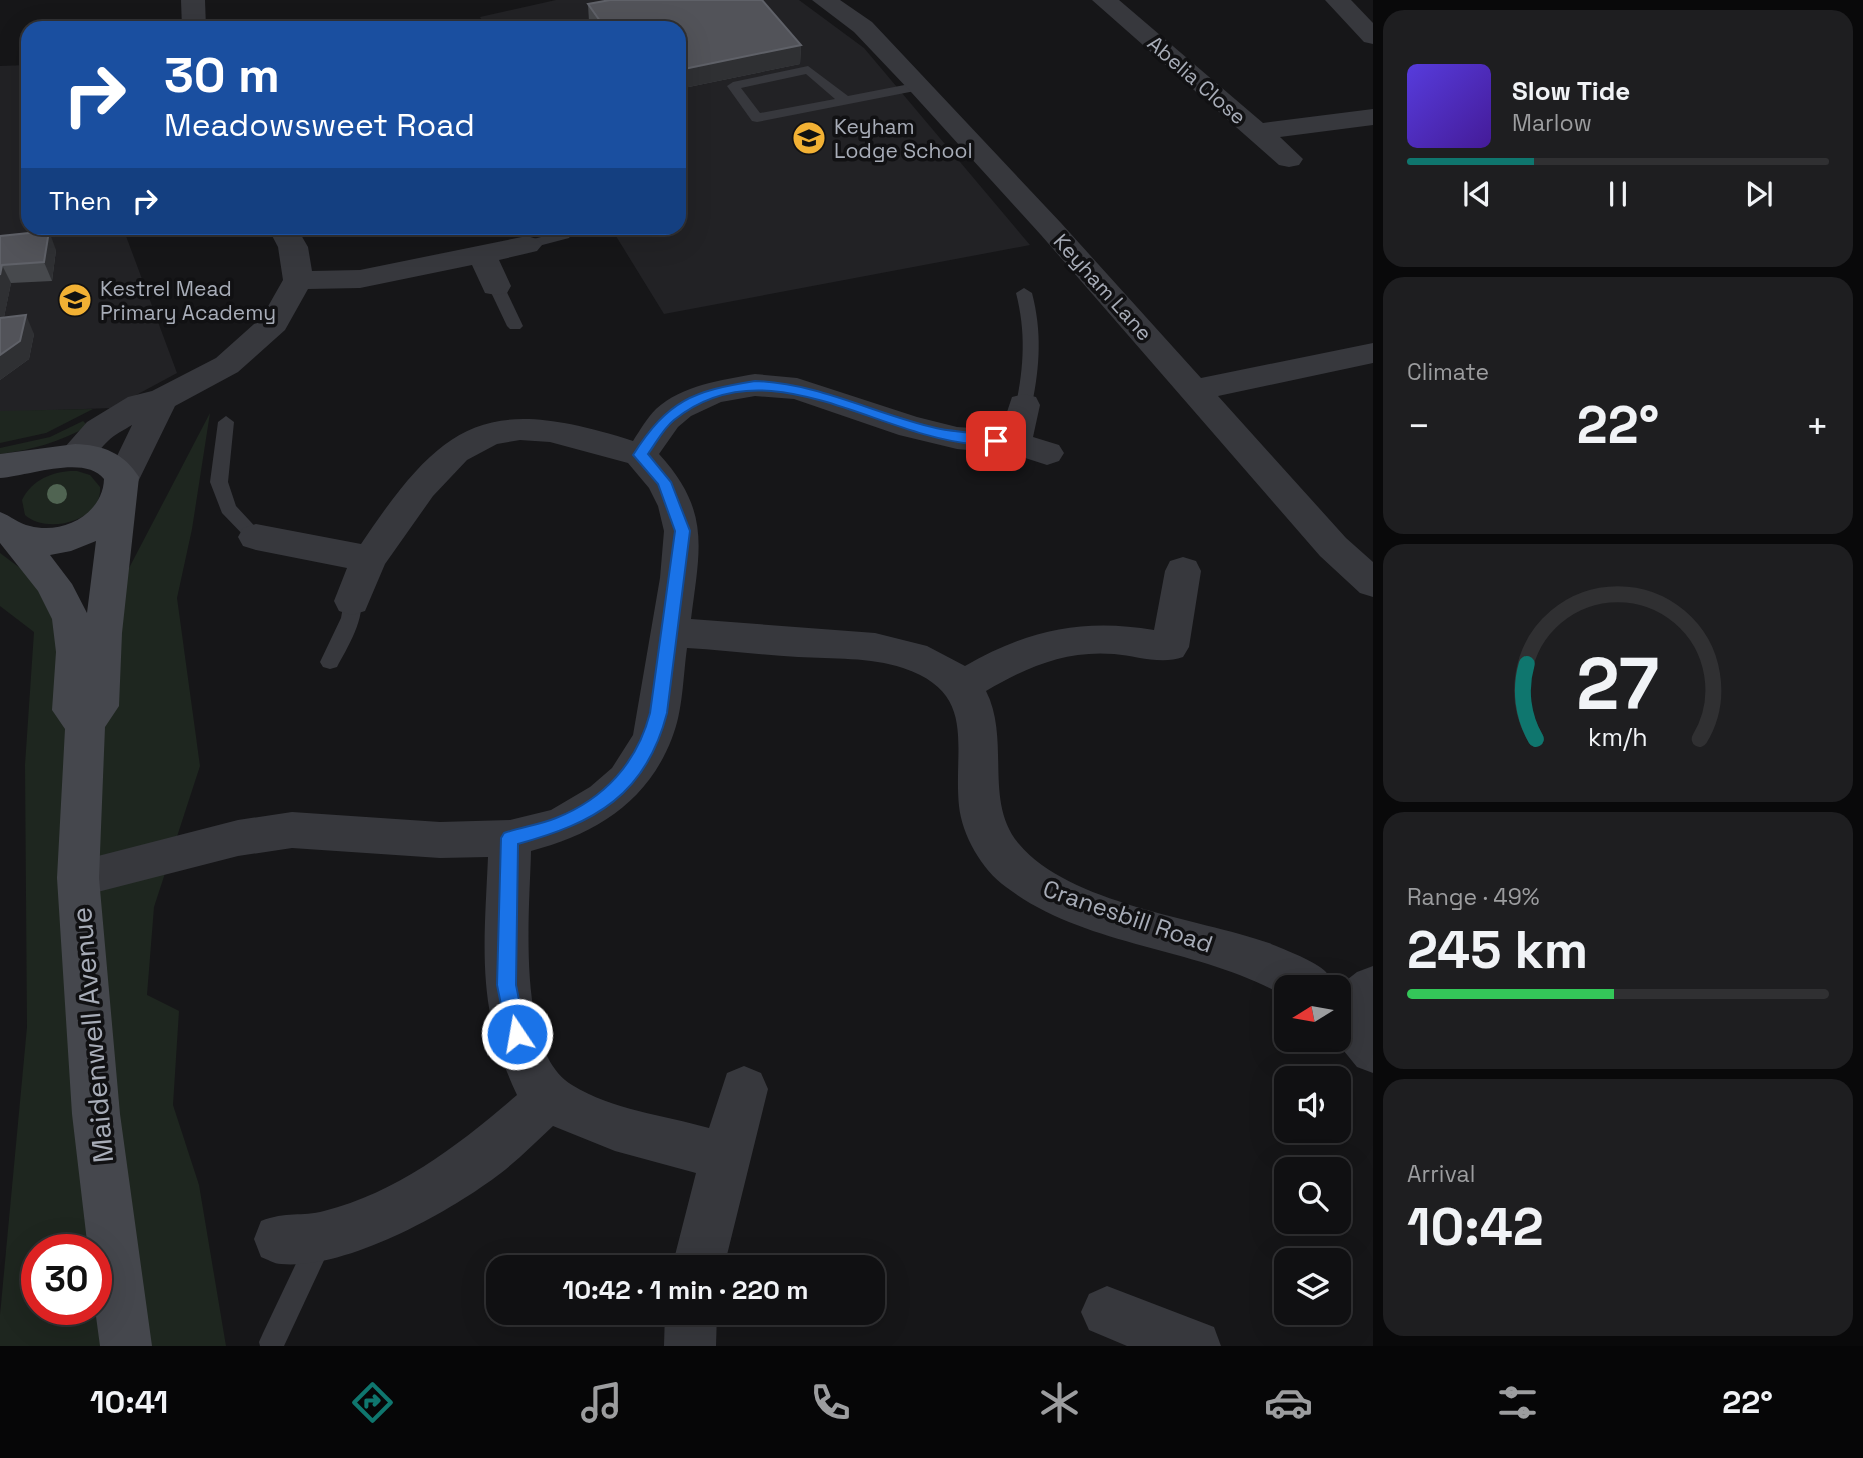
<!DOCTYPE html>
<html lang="en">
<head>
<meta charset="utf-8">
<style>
  :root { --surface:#101012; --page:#1e1e20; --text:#f1f3f6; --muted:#9c9d9f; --line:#303032; --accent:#0f766e }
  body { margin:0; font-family:"Space Grotesk",sans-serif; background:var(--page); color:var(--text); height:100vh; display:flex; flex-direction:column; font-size:26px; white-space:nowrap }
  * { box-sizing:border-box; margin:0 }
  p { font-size:23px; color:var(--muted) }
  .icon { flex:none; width:38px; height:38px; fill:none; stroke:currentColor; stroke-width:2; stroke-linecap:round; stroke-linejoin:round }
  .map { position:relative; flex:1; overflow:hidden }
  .details { display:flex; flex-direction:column; gap:10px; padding:10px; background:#09090a; width:490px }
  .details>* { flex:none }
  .hud { position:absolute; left:21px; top:21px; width:665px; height:214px; border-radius:21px; box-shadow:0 7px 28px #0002,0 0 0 2px var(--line); background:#1a4fa0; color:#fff; overflow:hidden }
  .needle { width:46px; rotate:259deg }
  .buttons { position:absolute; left:1274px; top:975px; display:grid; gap:14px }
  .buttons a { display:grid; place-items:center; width:77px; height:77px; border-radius:14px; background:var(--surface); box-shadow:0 7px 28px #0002,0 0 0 2px var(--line); font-size:35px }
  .speed { position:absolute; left:21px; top:1234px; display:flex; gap:14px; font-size:35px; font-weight:700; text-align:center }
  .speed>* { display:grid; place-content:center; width:91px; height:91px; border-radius:50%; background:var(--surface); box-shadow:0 7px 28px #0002,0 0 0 2px var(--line); line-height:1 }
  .speed .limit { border:10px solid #d22; background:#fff; color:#111 }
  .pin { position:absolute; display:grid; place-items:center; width:60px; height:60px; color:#fff; margin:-30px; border-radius:14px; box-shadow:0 4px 10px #0006 }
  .me { position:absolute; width:77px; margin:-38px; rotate:348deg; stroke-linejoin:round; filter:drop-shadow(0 0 5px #0008) }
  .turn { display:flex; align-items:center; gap:24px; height:147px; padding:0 28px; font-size:32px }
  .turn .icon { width:91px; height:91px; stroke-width:2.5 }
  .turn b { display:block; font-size:49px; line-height:60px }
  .then { display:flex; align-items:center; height:66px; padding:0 28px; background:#0003; gap:14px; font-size:26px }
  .big { font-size:52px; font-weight:700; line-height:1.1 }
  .details .widget { flex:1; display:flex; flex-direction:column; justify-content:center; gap:10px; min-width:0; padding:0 24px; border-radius:21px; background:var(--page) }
  .details .dial { align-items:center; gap:0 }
  .dial svg { height:182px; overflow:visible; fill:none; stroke:var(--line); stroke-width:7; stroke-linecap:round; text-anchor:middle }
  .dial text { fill:var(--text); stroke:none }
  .song { display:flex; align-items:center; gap:21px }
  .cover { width:84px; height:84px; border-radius:10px; background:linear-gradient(135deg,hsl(250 70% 55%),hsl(260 70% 35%)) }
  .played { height:7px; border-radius:4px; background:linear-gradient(90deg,var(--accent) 30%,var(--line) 30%) }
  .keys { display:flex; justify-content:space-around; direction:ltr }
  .heat { display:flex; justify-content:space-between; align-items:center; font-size:38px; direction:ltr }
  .charge { height:10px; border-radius:5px; background:linear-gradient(90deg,#34c759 49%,var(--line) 0) }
  .trip { position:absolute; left:486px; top:1255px; width:399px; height:70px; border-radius:21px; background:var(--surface); box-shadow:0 7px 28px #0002,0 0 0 2px var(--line); font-weight:700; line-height:70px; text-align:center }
  .menu { display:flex; height:112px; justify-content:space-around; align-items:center; background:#060607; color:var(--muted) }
  .menu .icon { width:49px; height:49px }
  .menu .on { color:var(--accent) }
  .menu b { font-size:32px; color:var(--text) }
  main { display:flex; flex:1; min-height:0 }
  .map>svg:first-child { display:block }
</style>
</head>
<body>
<main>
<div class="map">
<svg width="1373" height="1346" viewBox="0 0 1373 1346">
  <rect width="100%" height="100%" fill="#161618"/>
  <g fill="#222225">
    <path d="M556,0H799L864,48L1030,245L664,314L611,228H679V28H487L480,17Z"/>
    <path d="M28,65V228H123L177,373L112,408L0,412V66Z"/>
  </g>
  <g fill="#1e261f" fill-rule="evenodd">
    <path d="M93,409L46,433L0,443V411Z"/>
    <path d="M210,413L192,529L177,598L200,766L154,907L147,995L179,1011L173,1105L199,1185L226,1346H0V1315L27,1027L25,765L34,632L0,606V553L24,571L64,617L80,662ZM37,1250H96V1309H37Z"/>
    <path d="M83,421L88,426C60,442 32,450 0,454V448L50,437Z"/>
    <path d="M77,471L90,475L100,487C103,521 47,535 25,515L22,500C32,479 55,470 77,471Z"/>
  </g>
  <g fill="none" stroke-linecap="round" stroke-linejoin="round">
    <g fill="#37383d" fill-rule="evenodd">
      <path d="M808,66L848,96L920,82L926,86L920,90L757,122L752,121L727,86L733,82ZM806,74L835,99L760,113L741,88Z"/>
      <path d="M564,231L571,235L569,238L527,249L520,245L522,242Z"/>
      <path d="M496,281L504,286L523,326L520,329H510L507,326L488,286Z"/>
      <path d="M1024,288L1032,293C1042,332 1040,365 1032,405L1024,410L1016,405C1024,366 1026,332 1016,293Z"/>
      <path d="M226,416L234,422L228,482L236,506L265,537L262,542H250L222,513L210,482L218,422Z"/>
      <path d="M352,594L359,596C368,615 346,650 337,667L330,669L323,667L320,662L341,618L345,596Z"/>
      <path d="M320,1228L329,1232L333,1241L284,1346H260L259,1342L263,1333L311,1232Z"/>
    </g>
    <g fill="#37383d" fill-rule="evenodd">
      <path d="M181,0H205L206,28H182Z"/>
      <path d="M812,0H840L872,22L1061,223L1201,378L1373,343V363L1218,396L1346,538L1373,562V597L1360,593L1320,556L1041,235L911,92L854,32Z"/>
      <path d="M1092,0H1119L1263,123L1373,109V125L1280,137L1303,159L1299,165L1289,167L1279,165Z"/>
      <path d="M1325,0H1351L1373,23V44L1364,42Z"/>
      <path d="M268,228H297L308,247L312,271L360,270L527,236L537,239L542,245L537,251L499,260L511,286L507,293L496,295L485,293L472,265L360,288L308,289L285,330L238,372L175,406L134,490L122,493L110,490L105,481L132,425C124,430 115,434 108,441C93,456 85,471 62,464L57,456L87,422L128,397L152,391L216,358L262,317L283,280L278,247Z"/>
      <path d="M755,374L797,378L917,417L957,427L1001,430L1012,397L1024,394L1036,397L1040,405L1033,437L1059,445L1064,453L1059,461L1047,465L1013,454L957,449L899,435L794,399L755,396L721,402L691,416L678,427L659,454C711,511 700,548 691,619L875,633L927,646L965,666C1028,630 1083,618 1154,630L1165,571L1170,561L1183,557L1196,561L1201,571L1189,647L1183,657C1161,665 1137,656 1114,654C1066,650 1027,667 986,691C1011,740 983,802 1019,844C1069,904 1197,918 1269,943C1283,949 1316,961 1326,972C1329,976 1331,983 1333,987H1286V997C1200,946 1088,949 1006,887C982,870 962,835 959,806C953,746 978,693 903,668C870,657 833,659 798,657C761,655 724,650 687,648C683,677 683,711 672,738C647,803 595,834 531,851C530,908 515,1051 572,1085C613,1110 663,1115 709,1128L727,1073L744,1066L761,1073L768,1089L724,1267H672L696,1173L615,1151L553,1126C536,1142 519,1159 501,1173C450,1212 346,1270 281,1264C274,1264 267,1259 261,1257L254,1239L261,1221C286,1211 302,1217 324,1211C399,1192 460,1144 517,1095C476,1008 484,949 488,857L440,858L292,848L238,856L78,897L63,891L57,878L63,865L238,820L292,812L440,822L510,820L551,810L590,787L612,768L633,735L660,578L664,531L658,506L649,488L628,463L550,442L520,440L497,444L467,460L433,496L385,564L365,611L352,615L339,611L334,601L347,568L256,550L243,546L238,537L243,528L256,524L361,544C444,420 486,394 633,441C640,430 647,418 656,409C683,385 721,380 755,374Z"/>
      <path d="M1373,966V1073L1357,1067L1335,1040H1339L1338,987L1357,972Z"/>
      <path d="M1107,1286L1214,1327L1221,1346H1127L1089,1330L1081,1312L1089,1294Z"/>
      <path d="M665,1312H717L716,1346H664Z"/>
    </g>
    <path fill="#45474d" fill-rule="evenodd" d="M75,444C103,445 124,453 139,477L122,633L119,706L105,727L99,878L120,1114L152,1346H100L95,1309L96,1250H88L72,1114L57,878L65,729L52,710L56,652L52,619L38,591L0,543V512C11,516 19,524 30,526C63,535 103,514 104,479C85,454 28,476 0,478V454ZM96,541L87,613L72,584L50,555L71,551Z"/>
  </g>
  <circle fill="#506452" cx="57" cy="494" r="10"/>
  <g fill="#47494d">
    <path d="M588,4L801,45L800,64L679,89V28H593L589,22Z"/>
    <path d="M0,236L56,250L52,281L11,283L4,317L34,334L29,359L0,380Z"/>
  </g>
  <g fill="#2f3033">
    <path d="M801,45L800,64L679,89V70Z"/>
    <path d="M49,231L56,250L52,281L44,262Z"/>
    <path d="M2,265L11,283L0,337V275Z"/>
    <path d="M26,315L34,334L29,359L0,380V355Z"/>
  </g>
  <g fill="#525359" stroke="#5f6168" stroke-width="2">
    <path d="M610,0H762L801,45L679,70V28H605L588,4Z"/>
    <path d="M49,231L44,262L2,265L0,275V236Z"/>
    <path d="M26,315L20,341L0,355V318Z"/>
  </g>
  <path fill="#1a73e8" stroke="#114b97" stroke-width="2" d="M755,381C818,383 875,414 936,428C950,432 996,433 1003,441C996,449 983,445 973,444C874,435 766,345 674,420C663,429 656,443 648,454L671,482L690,531L667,713C646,795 595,823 518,844L516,985L526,1034L523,1040L517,1043L510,1040L507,1034L497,985L501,838L504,833C521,827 539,825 556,818C604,799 637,763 650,713L675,531L658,484L633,455C668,400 693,391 755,381Z"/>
  <defs>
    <symbol id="school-disc" viewBox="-11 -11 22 22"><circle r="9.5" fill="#f2b134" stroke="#111113"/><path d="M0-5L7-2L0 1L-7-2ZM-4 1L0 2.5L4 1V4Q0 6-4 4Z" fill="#111"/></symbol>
  </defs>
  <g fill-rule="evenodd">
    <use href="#school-disc" x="790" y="119" width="38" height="38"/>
    <use href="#school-disc" x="56" y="281" width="38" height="38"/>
  </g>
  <g text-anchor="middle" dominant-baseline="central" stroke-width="7" stroke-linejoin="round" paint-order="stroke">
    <g font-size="21" fill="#a8adb8" stroke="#111113">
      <text transform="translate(1197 80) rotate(41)">Abelia Close</text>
      <text transform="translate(1103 287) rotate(48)">Keyham Lane</text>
    </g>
    <g font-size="21" fill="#a8adb8" stroke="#111113" text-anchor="start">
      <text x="834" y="126">Keyham<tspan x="834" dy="24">Lodge School</tspan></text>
      <text x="100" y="288">Kestrel Mead<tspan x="100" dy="24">Primary Academy</tspan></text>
    </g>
    <g font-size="24" fill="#a8adb8" stroke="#111113">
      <text transform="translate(1128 916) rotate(19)">Cranesbill Road</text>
    </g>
    <g font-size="28" fill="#a8adb8" stroke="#111113">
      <text transform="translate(92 1035) rotate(-95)">Maidenwell Avenue</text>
    </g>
  </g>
</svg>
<div class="buttons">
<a><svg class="needle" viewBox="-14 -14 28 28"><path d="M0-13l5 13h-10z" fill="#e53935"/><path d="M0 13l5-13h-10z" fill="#9c9d9f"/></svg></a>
<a><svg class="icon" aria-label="sound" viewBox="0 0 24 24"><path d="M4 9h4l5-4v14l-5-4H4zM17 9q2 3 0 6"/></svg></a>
<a><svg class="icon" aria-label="search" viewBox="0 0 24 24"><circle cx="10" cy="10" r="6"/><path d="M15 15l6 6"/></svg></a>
<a><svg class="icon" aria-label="layers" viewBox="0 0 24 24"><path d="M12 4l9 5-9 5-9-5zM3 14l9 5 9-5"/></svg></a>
</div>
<div class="speed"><div class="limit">30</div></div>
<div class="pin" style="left:996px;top:441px;background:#d93025"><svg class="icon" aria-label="arrive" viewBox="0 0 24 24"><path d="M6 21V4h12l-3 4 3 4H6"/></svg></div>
<svg class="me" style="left:517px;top:1034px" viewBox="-20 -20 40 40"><circle r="17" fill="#1a73e8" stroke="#fff" stroke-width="3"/><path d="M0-11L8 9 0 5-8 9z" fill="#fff"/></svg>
<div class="trip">10:42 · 1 min · 220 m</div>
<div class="hud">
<div class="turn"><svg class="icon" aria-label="right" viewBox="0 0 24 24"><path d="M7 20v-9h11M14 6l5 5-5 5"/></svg><div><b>30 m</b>Meadowsweet Road</div></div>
<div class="then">Then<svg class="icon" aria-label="right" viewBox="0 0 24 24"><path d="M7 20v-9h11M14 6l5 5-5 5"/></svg></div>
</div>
</div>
<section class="details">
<div class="widget">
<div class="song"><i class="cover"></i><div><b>Slow Tide</b><p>Marlow</p></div></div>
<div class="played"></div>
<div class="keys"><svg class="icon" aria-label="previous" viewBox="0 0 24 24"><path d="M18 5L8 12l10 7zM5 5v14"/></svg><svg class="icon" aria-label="pause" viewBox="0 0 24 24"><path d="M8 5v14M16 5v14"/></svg><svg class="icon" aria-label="next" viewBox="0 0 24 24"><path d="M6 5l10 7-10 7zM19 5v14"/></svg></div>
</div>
<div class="widget"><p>Climate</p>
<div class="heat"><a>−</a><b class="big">22°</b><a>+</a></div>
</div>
<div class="widget dial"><svg viewBox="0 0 100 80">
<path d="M14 69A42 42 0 1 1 86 69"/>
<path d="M14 69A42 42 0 0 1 10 36" stroke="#0f766e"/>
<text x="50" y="56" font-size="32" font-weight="700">27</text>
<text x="50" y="72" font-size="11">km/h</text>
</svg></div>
<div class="widget"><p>Range · 49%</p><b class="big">245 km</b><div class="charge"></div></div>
<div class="widget"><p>Arrival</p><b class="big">10:42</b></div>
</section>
</main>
<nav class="menu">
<b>10:41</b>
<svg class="icon on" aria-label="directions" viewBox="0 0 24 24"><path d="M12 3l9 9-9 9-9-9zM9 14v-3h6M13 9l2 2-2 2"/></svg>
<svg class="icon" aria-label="music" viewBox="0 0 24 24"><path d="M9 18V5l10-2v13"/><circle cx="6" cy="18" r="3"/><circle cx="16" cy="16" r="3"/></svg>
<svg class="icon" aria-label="phone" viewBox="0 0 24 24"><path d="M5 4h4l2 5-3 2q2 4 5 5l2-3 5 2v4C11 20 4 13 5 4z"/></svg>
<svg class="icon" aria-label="climate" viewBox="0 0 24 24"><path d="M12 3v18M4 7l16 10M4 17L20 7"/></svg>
<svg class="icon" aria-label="car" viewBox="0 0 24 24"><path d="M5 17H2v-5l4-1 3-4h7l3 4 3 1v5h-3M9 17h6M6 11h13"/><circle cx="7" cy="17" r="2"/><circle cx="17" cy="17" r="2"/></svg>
<svg class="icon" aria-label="filters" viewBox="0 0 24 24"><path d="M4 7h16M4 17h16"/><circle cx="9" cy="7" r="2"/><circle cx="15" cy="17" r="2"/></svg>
<b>22°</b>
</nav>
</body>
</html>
